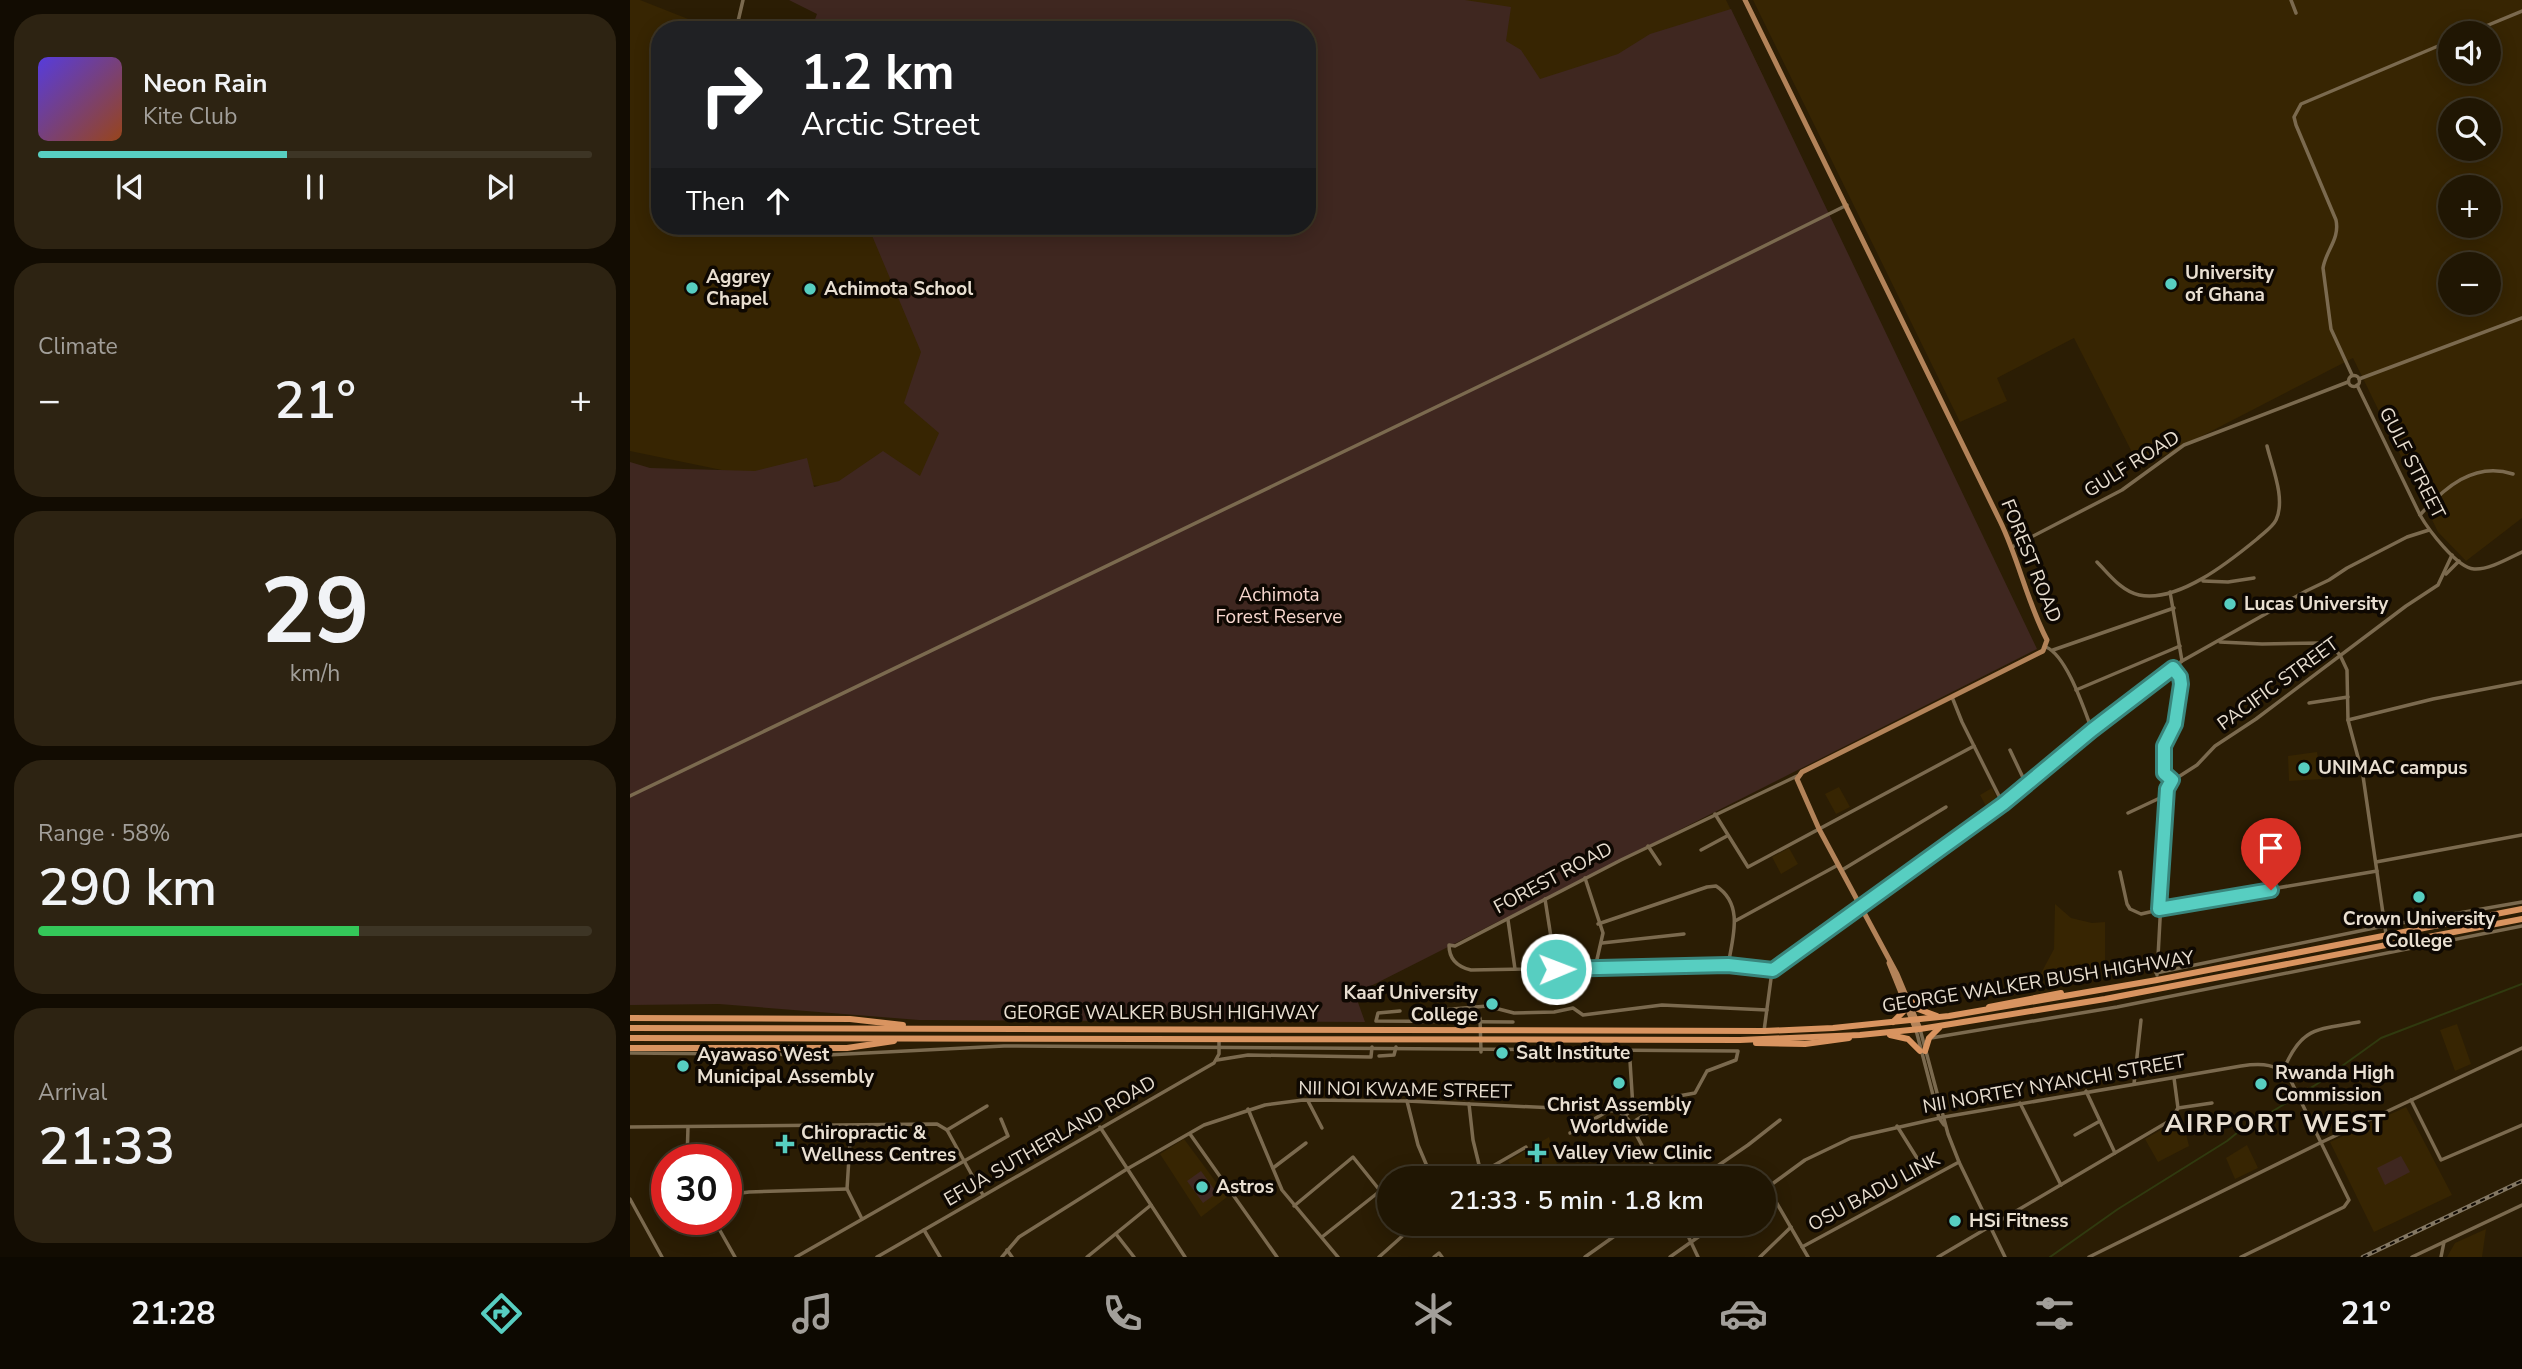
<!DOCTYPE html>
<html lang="en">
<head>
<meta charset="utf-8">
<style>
  :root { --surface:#201603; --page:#2d2312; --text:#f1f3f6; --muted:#a29f9a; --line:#3d3525; --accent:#57cec1 }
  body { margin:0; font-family:"Nunito Sans",sans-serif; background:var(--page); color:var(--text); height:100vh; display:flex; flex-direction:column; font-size:26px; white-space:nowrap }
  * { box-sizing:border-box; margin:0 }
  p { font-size:23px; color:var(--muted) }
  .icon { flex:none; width:38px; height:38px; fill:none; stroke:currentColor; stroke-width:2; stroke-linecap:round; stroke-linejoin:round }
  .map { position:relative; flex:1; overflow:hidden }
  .panel { display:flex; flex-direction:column; gap:14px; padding:14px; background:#120c02; width:630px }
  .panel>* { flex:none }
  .guide { position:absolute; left:21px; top:21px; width:665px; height:214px; border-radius:28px; box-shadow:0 4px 18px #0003,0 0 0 2px var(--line); background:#202124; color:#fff; overflow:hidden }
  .controls { position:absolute; left:1808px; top:21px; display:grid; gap:14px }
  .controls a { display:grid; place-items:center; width:63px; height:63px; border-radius:50%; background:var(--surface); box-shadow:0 4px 18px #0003,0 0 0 2px var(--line); font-size:35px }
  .speed { position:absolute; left:21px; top:1144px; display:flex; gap:14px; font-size:35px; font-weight:700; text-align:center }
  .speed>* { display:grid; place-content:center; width:91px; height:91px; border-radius:50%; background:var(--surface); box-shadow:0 4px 18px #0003,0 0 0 2px var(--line); line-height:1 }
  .speed .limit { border:10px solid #d22; background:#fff; color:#111 }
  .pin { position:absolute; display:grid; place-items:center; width:60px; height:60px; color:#fff; margin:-72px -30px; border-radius:50% 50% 50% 0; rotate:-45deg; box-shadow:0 0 7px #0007 }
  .pin .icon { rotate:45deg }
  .me { position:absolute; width:77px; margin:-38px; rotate:89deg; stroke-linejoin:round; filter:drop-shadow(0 0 5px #0008) }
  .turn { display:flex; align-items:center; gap:24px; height:147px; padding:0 35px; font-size:32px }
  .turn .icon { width:91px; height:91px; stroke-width:2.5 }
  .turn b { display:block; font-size:49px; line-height:60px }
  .then { display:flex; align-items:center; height:66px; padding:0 35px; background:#0003; gap:14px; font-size:26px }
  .big { font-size:52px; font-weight:600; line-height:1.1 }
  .panel .card { flex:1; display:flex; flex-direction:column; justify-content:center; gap:10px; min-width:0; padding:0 24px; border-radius:28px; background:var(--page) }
  .panel .dial { align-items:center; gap:0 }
  .dial b { font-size:91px; line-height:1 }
  .song { display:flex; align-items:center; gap:21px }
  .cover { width:84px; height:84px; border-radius:10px; background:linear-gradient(135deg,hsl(250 70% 55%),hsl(20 70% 35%)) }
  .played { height:7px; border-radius:4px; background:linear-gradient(90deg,var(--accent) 45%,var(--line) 45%) }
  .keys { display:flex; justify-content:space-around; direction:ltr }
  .heat { display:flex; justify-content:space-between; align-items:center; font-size:38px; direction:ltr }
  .charge { height:10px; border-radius:5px; background:linear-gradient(90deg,#34c759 58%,var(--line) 0) }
  .trip { position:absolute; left:747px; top:1166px; width:399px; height:70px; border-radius:35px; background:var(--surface); box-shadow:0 4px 18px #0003,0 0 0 2px var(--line); font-weight:600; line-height:70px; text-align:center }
  .tab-bar { display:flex; height:112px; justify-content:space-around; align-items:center; background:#0d0901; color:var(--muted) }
  .tab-bar .icon { width:49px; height:49px }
  .tab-bar .on { color:var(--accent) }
  .tab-bar b { font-size:32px; color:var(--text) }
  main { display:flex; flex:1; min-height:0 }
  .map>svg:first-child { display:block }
</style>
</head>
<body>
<main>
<section class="panel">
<div class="card">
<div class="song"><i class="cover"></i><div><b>Neon Rain</b><p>Kite Club</p></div></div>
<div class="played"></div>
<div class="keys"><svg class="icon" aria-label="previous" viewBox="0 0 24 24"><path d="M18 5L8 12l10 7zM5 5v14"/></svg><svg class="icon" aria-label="pause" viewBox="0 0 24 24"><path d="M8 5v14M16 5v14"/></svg><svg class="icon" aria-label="next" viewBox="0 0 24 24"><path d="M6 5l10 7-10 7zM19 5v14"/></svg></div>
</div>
<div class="card"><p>Climate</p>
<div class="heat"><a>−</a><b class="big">21°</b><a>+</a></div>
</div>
<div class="card dial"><b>29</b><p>km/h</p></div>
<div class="card"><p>Range · 58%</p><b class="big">290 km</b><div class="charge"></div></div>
<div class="card"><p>Arrival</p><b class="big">21:33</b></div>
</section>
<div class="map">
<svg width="1892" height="1257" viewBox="0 0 1892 1257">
  <rect width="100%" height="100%" fill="#2b1d04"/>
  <g fill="#372502" fill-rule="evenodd">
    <path d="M0,0H10L86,30H30V226H352L316,505L116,475L0,451Z"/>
    <path d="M747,0H1096L1134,78L851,209Z"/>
    <path d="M1123,0H1892V518L1836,561L1808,532L1723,358L1510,468L1444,338L1367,378L1377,401L1330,422ZM1820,33H1858V72H1820ZM1820,110H1858V149H1820ZM1820,187H1858V226H1820ZM1820,264H1858V303H1820Z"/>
    <path d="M1687,752L1692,779L1659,781L1658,756Z"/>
    <path d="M1209,787L1220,807L1206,814L1195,794Z"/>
    <path d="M1362,788L1368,800L1357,808L1350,795Z"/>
    <path d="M1159,848L1168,864L1151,874L1142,857Z"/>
    <path d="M1425,904L1441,918L1462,923L1475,922V967L1408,979L1424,949Z"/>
    <path d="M1827,1024L1841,1064L1825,1071L1810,1030Z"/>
    <path d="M1776,1107L1822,1195L1744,1232L1700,1142Z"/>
    <path d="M1552,1118L1559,1146L1528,1162L1515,1139Z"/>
    <path d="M919,1137L929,1171L920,1178H891L878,1161Z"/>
    <path d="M554,1139L597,1197L571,1217L530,1154Z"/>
    <path d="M1617,1145L1628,1168L1605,1179L1596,1158Z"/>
    <path d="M1892,1179V1183L1768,1243L1737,1257H1729Z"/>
    <path d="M1856,1229L1852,1257H1817L1825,1243Z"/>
  </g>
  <g fill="#3f2720">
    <path d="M159,0H835L881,7L876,41L891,50L910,79L988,54L1020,34L1101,9L1407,649L725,994L735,1022L289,1020L89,1004L0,1005V462L20,468L125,471L177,458L184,487L209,481L253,451L290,476L309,433L274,403L291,352L238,226H677V30H181L187,14Z"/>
    <path d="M1771,1156L1780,1172L1755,1185L1747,1168Z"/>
    <path d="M571,1171L587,1193L573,1203L557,1181Z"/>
  </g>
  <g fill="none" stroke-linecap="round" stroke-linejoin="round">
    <path stroke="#303a0f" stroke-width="2" d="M1420,1257L1488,1209L1597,1141L1618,1124L1630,1119L1687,1084L1751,1038L1892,984"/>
    <g stroke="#7b6a4f" stroke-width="3.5">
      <path d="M1661,0L1666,13"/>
      <path d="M106,30L113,0"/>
      <path d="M1839,33L1892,11"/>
      <path d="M1722,375L1701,329L1693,268C1696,250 1710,239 1706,220L1666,125L1664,117L1671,104L1820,41"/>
      <circle cx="1724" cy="381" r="5.5"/>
      <path d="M1729,379L1892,318"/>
      <path d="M1727,385L1790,515C1798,529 1827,568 1844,569C1859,570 1879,558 1892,552"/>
      <path d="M1790,515C1814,488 1844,461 1883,474"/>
      <path d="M1382,547L1492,490L1554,445L1718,382"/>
      <path d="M1467,562C1479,574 1491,591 1509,595C1548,603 1599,562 1627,539C1633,533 1642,528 1646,520C1656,499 1642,467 1637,446"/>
      <path d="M1816,574L1829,561"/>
      <path d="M1573,581L1598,582L1624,578"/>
      <path d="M1540,592L1552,661"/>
      <path d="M1590,642L1632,644L1692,643L1701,646L1710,655L1717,670L1718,720L1733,776L1756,934"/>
      <path d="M1416,647C1437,656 1454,709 1462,730"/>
      <path d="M1423,650L1544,608"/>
      <path d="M1446,690L1550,646"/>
      <path d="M1322,697L1332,722L1373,804"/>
      <path d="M1679,703L1718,697"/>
      <path d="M1718,720L1803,699L1892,682"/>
      <path d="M1380,750L1397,786"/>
      <path d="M1542,781C1541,780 1534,773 1534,772C1522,746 1567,703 1544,668"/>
      <path d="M0,796L918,353L1217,205"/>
      <path d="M1498,813L1532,797L1542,781L1567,765L1585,746L1626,719L1776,606L1808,585L1822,555"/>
      <path d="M1085,814L1118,867L1344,746"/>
      <path d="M1018,846L1030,864"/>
      <path d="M1071,850L1097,836"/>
      <path d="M1746,862L1892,835"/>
      <path d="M1212,870L1316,807"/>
      <path d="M1490,872L1497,904L1500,909L1511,914L1559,903L1747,871"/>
      <path d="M955,878L973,933L965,968"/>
      <path d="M915,899L926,969"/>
      <path d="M878,920L885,969"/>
      <path d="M1105,921L1208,865"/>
      <path d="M968,924L1077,887L1086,886C1114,904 1103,937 1098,965"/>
      <path d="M972,943L1054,934"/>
      <path d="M1143,970L1373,804L1462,730L1552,661L1676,591L1699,580L1717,568L1777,537L1799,530"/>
      <path d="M1143,970L1098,965L841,970C828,967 819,959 819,945L825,946L991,860L1167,776"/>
      <path d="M1526,973L1754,926L1892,902"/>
      <path d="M1527,975L1537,791"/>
      <path d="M770,1011L748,1013L746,1021L883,1022"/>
      <path d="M850,1018L851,1052"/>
      <path d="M792,1022L795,1013L800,1011L857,1006L884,1013L924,1012L943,1008L953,1015L1032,1005L1137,1010"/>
      <path d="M1290,1029L1318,1134L1329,1162L1375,1257"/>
      <path d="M1286,1030L1309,1118L1314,1125"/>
      <path d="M1134,1031L1142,971"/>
      <path d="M1301,1038L1487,1007L1892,926"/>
      <path d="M0,1053L197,1055L374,1046L1108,1051L1106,1060L1077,1071L1065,1093L1043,1097L1000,1124"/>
      <path d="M749,1056L764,1055L766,1047"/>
      <path d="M587,1060L618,1055L741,1057L742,1047"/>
      <path d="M1653,1071C1671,1027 1685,1030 1729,1022"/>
      <path d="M1504,1084L1511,1020"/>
      <path d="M1456,1091L1485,1153"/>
      <path d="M1781,1100L1811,1160L1892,1125"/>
      <path d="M678,1101L692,1128"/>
      <path d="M777,1101L788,1145L802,1178"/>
      <path d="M1390,1103L1431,1185"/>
      <path d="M839,1104L843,1140L851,1173"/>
      <path d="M1548,1108L1582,1103"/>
      <path d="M618,1109L652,1190L708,1257"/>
      <path d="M995,1116L1003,1108L1000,1061"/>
      <path d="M221,1126L217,1189L232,1219"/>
      <path d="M1267,1126L1292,1166"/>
      <path d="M0,1127L307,1124L317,1130L353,1195"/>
      <path d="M470,1127L555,1257"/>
      <path d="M317,1130L357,1106"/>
      <path d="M940,1133L978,1111"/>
      <path d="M560,1134L647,1257"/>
      <path d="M1445,1135L1470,1121"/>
      <path d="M57,1160L58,1127"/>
      <path d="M643,1168L676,1143"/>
      <path d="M842,1178L896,1147"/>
      <path d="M1070,1178L1118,1145L1150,1120"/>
      <path d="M1138,1188L1178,1257"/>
      <path d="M1134,1190L1175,1160L1221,1138L1314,1117L1611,1066C1631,1063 1649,1063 1661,1081L1719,1200L1714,1207L1611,1257"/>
      <path d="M96,1195L119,1192L217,1189"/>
      <path d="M0,1199L32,1257"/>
      <path d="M664,1206L723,1157L760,1203"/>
      <path d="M84,1220L105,1257"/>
      <path d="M1052,1223L1068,1257"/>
      <path d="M294,1230L310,1257"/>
      <path d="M486,1234L504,1257"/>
      <path d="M692,1237L750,1191"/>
      <path d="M1172,1247L1329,1162"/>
      <path d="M377,1250L382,1257"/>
      <path d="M166,1257L378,1136L371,1119"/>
      <path d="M247,1257L584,1063L589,1054V1039"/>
      <path d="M372,1257L389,1237L497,1169L574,1125L635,1105L673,1100L777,1101L988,1111L998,1119L1029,1178"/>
      <path d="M457,1257L521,1205"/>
      <path d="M749,1257L787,1223"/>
      <path d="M804,1257L809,1253L812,1257"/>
      <path d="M955,1257L1003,1223"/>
      <path d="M1040,1257L1088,1223"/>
      <path d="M1130,1257L1161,1227"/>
      <path d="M1308,1257L1541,1120L1548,1108L1544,1078"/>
      <path d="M1459,1257L1692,1142L1892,1048"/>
      <path d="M1782,1257L1892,1205"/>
      <path d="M1811,1257L1814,1242"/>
    </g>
    <g stroke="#b38359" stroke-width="5">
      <path d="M1115,0C1201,174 1285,348 1370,521C1389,560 1397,602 1417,640L1413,651L1172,772L1167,779L1189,829L1267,974L1290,1029"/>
      <path d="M1259,963L1286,1030"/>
    </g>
    <g stroke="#d99460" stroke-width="6">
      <path d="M1279,999L1288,1009L1307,1016"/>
      <path d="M1359,1007L1431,993"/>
      <path d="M0,1018L220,1019L273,1025"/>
      <path d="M1263,1022L1273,1012L1276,1005"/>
      <path d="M0,1028L1134,1031L1203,1028L1319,1016L1527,980L1892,909"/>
      <path d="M1260,1035L1278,1039L1290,1051"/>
      <path d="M0,1038L1110,1040L1230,1035L1290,1029L1475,999L1892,919"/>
      <path d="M1126,1043L1175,1044L1219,1038"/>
      <path d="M0,1048H217L264,1041"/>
      <path d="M1295,1051L1299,1038L1309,1028"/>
    </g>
    <defs>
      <path id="rail" d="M1733,1257L1892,1181"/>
    </defs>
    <use href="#rail" stroke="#837763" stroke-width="4.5"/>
    <use href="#rail" stroke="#0e0802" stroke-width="2" stroke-dasharray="5" stroke-linecap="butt"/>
  </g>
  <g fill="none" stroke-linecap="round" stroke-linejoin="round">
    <defs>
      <path id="route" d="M926,969L1098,965L1143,970L1373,804L1462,730L1543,668L1550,677L1551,684L1545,724L1534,746V773L1542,780L1537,789L1529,909L1641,890"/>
    </defs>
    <use href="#route" stroke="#39867d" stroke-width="18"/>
    <use href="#route" stroke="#57cec1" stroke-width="12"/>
  </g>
  <g fill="#57cec1" stroke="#0e0802" stroke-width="2.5">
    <circle cx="1541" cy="284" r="7"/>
    <circle cx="62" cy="288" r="7"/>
    <circle cx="180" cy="289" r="7"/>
    <circle cx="1600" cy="604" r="7"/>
    <circle cx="1674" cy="768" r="7"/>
    <circle cx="1789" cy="897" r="7"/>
    <circle cx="862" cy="1004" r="7"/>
    <circle cx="872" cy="1053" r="7"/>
    <circle cx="53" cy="1066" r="7"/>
    <circle cx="989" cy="1083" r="7"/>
    <circle cx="1631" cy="1084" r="7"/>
    <path d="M151.5 1133.5h7v7h7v7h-7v7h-7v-7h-7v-7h7z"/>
    <path d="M903.5 1142.5h7v7h7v7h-7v7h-7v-7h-7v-7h7z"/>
    <circle cx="572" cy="1187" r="7"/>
    <circle cx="1325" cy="1221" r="7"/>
  </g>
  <g text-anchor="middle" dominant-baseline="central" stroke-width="7" stroke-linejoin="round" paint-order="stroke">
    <g font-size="19" font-weight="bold" fill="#e9dfd1" stroke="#0e0802" text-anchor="start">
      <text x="1555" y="273">University<tspan x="1555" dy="22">of Ghana</tspan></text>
      <text x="76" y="277">Aggrey<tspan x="76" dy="22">Chapel</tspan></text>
      <text x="194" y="289">Achimota School</text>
      <text x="1614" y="604">Lucas University</text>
      <text x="1688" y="768">UNIMAC campus</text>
      <text x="1789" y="919" text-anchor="middle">Crown University<tspan x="1789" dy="22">College</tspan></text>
      <text x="848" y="993" text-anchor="end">Kaaf University<tspan x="848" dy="22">College</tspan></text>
      <text x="886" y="1053">Salt Institute</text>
      <text x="67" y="1055">Ayawaso West<tspan x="67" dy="22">Municipal Assembly</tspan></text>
      <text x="1645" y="1073">Rwanda High<tspan x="1645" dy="22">Commission</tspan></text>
      <text x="989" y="1105" text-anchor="middle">Christ Assembly<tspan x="989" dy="22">Worldwide</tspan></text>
      <text x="171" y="1133">Chiropractic &amp;<tspan x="171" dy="22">Wellness Centres</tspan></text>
      <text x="923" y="1153">Valley View Clinic</text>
      <text x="586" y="1187">Astros</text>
      <text x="1339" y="1221">HSi Fitness</text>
    </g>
    <g font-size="19" fill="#e9dfd1" stroke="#0e0802">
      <text transform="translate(1782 463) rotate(63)">GULF STREET</text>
      <text transform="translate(1502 464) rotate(-32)">GULF ROAD</text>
      <text transform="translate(1401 561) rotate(68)">FOREST ROAD</text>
      <text transform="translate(1648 684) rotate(-36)">PACIFIC STREET</text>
      <text transform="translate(923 878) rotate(-28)">FOREST ROAD</text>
      <text transform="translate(1408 982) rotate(-9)">GEORGE WALKER BUSH HIGHWAY</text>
      <text x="531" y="1013">GEORGE WALKER BUSH HIGHWAY</text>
      <text transform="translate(1424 1084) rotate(-10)">NII NORTEY NYANCHI STREET</text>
      <text transform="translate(775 1090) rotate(1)">NII NOI KWAME STREET</text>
      <text transform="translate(420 1141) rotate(-30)">EFUA SUTHERLAND ROAD</text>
      <text transform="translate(1244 1192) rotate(-28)">OSU BADU LINK</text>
    </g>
    <g font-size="19" fill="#f8d8cf" stroke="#0e0802">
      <text x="649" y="595">Achimota<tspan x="649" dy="22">Forest Reserve</tspan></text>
    </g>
    <g font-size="26" font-weight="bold" letter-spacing="2" fill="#e9dfd1" stroke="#0e0802">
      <text x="1646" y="1123">AIRPORT WEST</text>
    </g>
  </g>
</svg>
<div class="controls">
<a><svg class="icon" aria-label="sound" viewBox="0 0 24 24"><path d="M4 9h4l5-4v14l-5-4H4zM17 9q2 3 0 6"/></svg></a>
<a><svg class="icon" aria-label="search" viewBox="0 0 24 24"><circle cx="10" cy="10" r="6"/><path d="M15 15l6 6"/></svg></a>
<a>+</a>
<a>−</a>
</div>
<div class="speed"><div class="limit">30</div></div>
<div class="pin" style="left:1641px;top:890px;background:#d93025"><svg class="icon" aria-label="arrive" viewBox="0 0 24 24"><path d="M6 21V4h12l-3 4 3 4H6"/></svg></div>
<svg class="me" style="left:926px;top:969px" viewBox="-20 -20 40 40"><circle r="17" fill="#57cec1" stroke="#fff" stroke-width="3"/><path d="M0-11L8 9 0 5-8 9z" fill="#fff"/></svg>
<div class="trip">21:33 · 5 min · 1.8 km</div>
<div class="guide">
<div class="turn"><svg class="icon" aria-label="right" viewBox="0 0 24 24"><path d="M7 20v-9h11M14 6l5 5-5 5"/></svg><div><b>1.2 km</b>Arctic Street</div></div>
<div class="then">Then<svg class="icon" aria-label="ahead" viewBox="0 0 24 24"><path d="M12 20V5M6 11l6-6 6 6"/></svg></div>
</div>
</div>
</main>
<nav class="tab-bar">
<b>21:28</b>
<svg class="icon on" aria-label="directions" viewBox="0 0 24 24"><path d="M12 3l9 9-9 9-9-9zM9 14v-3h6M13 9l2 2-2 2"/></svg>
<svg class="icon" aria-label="music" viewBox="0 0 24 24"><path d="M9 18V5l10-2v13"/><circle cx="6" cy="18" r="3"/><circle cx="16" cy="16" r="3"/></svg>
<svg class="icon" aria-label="phone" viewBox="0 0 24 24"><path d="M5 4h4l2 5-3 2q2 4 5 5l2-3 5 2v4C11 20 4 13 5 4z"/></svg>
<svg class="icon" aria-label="climate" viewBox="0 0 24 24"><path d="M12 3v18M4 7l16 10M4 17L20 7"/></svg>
<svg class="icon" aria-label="car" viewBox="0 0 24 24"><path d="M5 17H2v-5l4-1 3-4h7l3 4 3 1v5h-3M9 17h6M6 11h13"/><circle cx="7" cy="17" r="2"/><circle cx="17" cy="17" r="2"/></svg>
<svg class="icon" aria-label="filters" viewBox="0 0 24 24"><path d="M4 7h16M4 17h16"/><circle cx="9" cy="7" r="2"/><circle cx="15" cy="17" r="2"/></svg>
<b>21°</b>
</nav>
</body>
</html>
